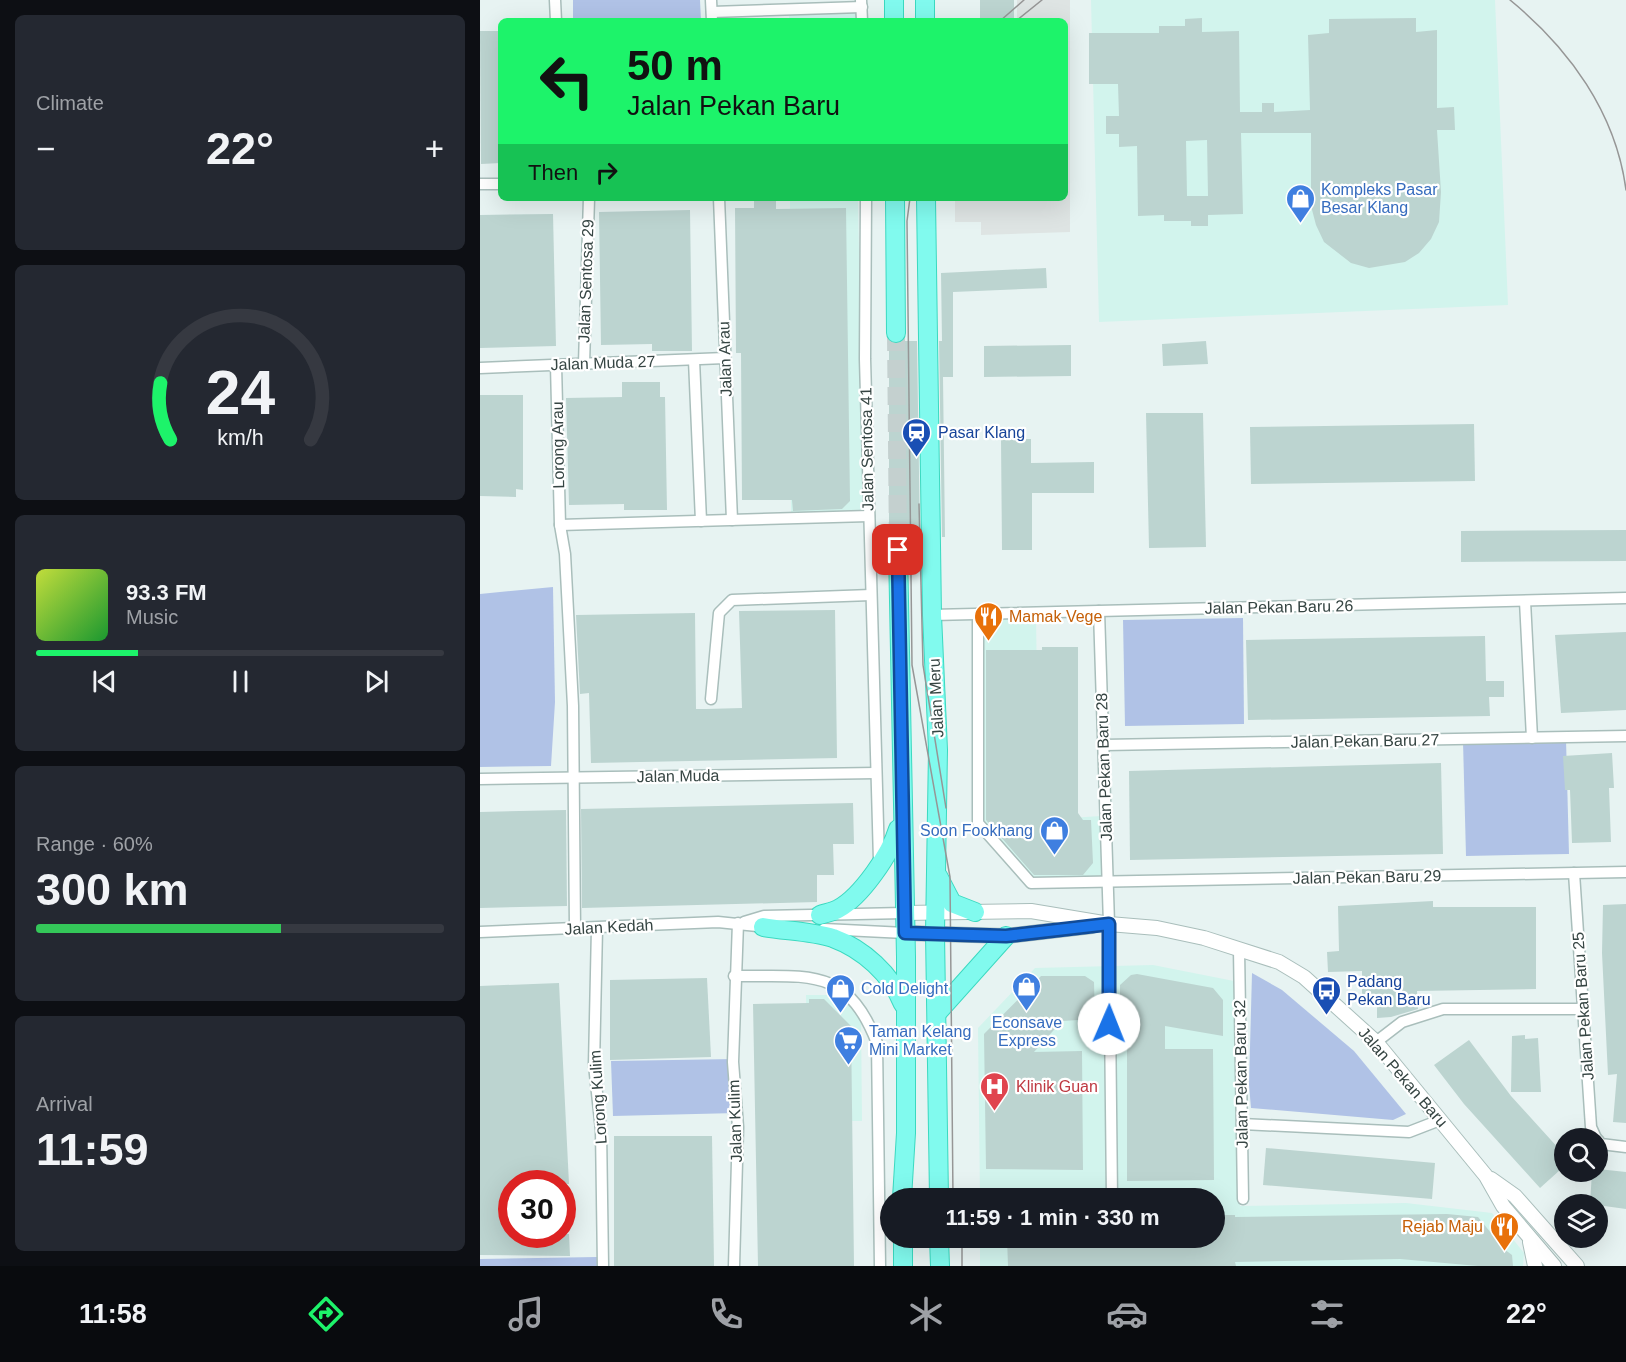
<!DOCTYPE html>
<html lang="en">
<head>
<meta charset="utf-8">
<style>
  :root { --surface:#171b24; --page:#242831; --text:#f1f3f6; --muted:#9ea1a6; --line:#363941; --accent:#1df36a }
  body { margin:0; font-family:Helvetica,sans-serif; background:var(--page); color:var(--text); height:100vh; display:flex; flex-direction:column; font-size:22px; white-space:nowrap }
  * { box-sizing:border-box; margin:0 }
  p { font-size:20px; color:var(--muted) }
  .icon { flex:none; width:33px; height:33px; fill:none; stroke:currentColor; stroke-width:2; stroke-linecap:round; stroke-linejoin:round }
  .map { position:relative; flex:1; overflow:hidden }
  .drawer { display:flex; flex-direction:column; gap:15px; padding:15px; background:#0d0f14; width:480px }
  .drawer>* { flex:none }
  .hud { position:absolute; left:18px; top:18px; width:570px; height:183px; border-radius:9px; box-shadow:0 6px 24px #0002; background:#1df36a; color:#111; overflow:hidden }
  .tools { position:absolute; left:1074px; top:1128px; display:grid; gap:12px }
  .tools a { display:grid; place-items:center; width:54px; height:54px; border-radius:50%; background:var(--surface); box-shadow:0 6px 24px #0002; font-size:30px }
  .speed { position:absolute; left:18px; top:1170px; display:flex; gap:12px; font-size:30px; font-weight:700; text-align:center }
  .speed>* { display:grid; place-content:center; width:78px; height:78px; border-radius:50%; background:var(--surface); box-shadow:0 6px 24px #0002; line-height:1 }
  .speed .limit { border:9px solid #d22; background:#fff; color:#111 }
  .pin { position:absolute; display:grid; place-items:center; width:51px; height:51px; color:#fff; margin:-26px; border-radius:12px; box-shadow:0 3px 9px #0006 }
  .me { position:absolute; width:66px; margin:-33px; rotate:1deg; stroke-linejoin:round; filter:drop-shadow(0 0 4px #0008) }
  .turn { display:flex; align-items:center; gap:21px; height:126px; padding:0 30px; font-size:27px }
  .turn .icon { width:78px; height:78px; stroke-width:2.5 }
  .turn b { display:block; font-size:42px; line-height:51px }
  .then { display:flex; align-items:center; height:57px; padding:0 30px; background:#0003; gap:12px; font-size:22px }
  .big { font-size:45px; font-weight:700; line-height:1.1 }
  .drawer .card { flex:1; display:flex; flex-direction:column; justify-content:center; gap:9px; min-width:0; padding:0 21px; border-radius:9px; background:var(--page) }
  .drawer .dial { align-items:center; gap:0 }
  .dial svg { height:156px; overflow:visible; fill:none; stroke:var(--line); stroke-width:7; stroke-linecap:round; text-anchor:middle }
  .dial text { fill:var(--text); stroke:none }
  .song { display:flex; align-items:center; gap:18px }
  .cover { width:72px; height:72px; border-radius:9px; background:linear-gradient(135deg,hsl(70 70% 55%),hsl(130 70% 35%)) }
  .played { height:6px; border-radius:3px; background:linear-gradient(90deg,var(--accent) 25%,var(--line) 25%) }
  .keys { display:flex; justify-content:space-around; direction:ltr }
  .heat { display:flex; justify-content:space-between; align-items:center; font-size:33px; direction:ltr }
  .charge { height:9px; border-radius:4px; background:linear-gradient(90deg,#34c759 60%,var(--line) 0) }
  .trip { position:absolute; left:400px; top:1188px; width:345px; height:60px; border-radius:30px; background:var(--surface); box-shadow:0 6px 24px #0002; font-weight:700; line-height:60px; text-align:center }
  .tab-bar { display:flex; height:96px; justify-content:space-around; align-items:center; background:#090b0e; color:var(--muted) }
  .tab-bar .icon { width:42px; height:42px }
  .tab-bar .selected { color:var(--accent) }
  .tab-bar b { font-size:27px; color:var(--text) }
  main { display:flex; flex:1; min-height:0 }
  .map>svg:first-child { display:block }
</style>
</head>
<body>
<main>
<section class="drawer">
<div class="card"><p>Climate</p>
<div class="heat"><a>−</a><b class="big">22°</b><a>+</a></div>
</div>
<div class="card dial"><svg viewBox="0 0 100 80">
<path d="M14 69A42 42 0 1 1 86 69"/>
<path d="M14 69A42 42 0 0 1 9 40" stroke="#1df36a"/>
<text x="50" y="56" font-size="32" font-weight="700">24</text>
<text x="50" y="72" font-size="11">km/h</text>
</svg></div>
<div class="card">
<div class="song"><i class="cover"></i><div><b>93.3 FM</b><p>Music</p></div></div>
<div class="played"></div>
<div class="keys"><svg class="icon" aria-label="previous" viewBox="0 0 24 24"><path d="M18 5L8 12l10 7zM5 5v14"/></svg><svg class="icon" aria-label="pause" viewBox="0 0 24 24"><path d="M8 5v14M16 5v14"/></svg><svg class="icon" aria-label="next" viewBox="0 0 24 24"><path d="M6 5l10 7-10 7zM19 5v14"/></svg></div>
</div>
<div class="card"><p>Range · 60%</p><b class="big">300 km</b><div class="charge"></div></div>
<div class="card"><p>Arrival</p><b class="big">11:59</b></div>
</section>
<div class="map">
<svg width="1146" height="1266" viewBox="0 0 1146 1266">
  <rect width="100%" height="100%" fill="#e7f3f2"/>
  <g fill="#d2f4ed">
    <path d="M611,0H1015L1028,305L619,322Z"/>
    <path d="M377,12V21H309V14Z"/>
    <path d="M310,198H378L384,510L311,513Z"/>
    <path d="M556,618L559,807L574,819L621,816L623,876L554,878L500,824L502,619Z"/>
    <path d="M673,965L754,981L760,1206L926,1203L1012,1213L1044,1253L1043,1266H500V1238H735V1198H500L498,1028L555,968Z"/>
    <path d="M326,995H360L381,1018L382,1121H328Z"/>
  </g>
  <g fill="#b0c2e6">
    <path d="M93,0H220L221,21H93Z"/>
    <path d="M73,587L75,702L71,766L0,767V594Z"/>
    <path d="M763,618L764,724L645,726L643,620Z"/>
    <path d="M1086,739L1089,854L986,856L983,741Z"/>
    <path d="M772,973L802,990L874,1051L926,1114L913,1120L771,1108L769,1085Z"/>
    <path d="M255,1059L257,1113L133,1116L131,1061Z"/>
    <path d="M117,1257V1266H0V1259Z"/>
  </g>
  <path fill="#dee4e3" d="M537,0H590V232L501,235V222H475V198H585V21H537Z"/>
  <g fill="#bcd4d0" fill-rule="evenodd">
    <rect x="500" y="0" width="34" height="21"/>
    <path d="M722,18V32L759,31L760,112H782V103H794V112L830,110L828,35L849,33V19L936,18V32L957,30V108L974,107L975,130H957L961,192L959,222L951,239L939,253L925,262L889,268L871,263L844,242L836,225L831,206V133H761L763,214L728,215V226H711V221H684V215L658,216L657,146L639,147V134H626V116H639L638,84H609V33H679V26H705V19ZM727,140L728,196H707L706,141Z"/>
    <path d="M0,31H21V163L1,164Z"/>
    <path d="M274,199H296V209L366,208L370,501L362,509L313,511L312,500H262L261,353H256L255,208H274Z"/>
    <path d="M210,210L212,351H172V344L121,345L119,212Z"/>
    <path d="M73,214L76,346L0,348V215Z"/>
    <path d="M566,268L567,288L473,292V377H463L465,537H462L459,341H462L461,273Z"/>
    <path d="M409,341L417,344L424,341H437L440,537H409Z"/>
    <path d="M726,341L728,364L683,366L682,344Z"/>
    <path d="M591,345V376L504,377V346Z"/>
    <path d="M142,382H180V397H185L187,510H144V504L89,505L86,398L142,397Z"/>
    <path d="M0,395H43V490L36,489V497L0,496Z"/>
    <path d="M666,413H723L726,547L669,548Z"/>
    <path d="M994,424L995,481L771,484L770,427Z"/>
    <path d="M521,439H551V463L614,462V493H552V550H522Z"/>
    <path d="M1146,530V561L981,562V531Z"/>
    <path d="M355,610L357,758L111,763L109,693L100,694L96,615L215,613L216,709H226L262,708L259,611Z"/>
    <path d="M1146,632V710L1081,713L1075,635Z"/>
    <path d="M1005,636L1006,681H1024V697H1009L1010,716L768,720L766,640Z"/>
    <path d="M562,647H598V813L603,820H611L613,863L603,875H554L506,820V650H562Z"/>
    <path d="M1132,753L1134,788H1129L1131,842L1092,843L1090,790H1085L1083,756Z"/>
    <path d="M961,763L963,854L650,860L649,771Z"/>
    <path d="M373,803L374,844H353L354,875H337V902L102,908L101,809Z"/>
    <path d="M86,810L87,906L0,908V812Z"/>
    <path d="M953,901V907H1056V989L937,991L938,1009L911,1017L897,1018V1006H892V994H882V971L848,972L847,952L859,951L858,906Z"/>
    <path d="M1146,904V1123L1133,1122L1137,1074L1128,1075L1122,953L1123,905Z"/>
    <path d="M657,974L733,988L743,1000V1036L685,1026V1049H733L734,1180L647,1181V1018L640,1017V985L651,975Z"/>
    <path d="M561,976H605L614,982L615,1019L582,1021L554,1052L602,1051L603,1170L506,1169L504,1034Z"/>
    <path d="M227,978L231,1057L130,1060V980Z"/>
    <path d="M79,983L89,1184H32V1234H89L90,1256L0,1255V986Z"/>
    <path d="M329,999H344L371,1026L374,1266H278L273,1004L329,1003Z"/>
    <path d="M1045,1035V1039L1058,1038L1061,1092H1031L1032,1036Z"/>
    <path d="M989,1040L1031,1096L1080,1150V1170L1060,1188L984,1104L954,1065Z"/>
    <path d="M134,1136H232L234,1266H134Z"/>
    <path d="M786,1148L955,1163L952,1199L783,1185Z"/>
    <path d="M1118,1169L1146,1172V1209L1110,1204L1112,1172H1118Z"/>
    <path d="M967,1214L998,1217L1024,1249L1032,1255L1033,1266H998L920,1259L755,1262L756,1266H528L527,1238H735V1215H755V1217Z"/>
  </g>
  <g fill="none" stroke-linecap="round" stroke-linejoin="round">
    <path stroke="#c4d0cf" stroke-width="18" stroke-dasharray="18 9" stroke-linecap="butt" d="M416,333L418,550"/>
    <defs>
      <g id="minor">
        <path d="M75,0L76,21"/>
        <path d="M231,0L232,21"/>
        <path d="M381,0L382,21"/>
        <path d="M232,12L382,7"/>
        <path d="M0,184H21"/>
        <path d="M239,198L252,520"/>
        <path d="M386,198L385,359L399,861"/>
        <path d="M214,360L221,521"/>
        <path d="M104,364L109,198"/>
        <path d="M76,365L80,525L85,554L93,706L95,929"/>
        <path d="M0,368L245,358"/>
        <path d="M80,525L389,516"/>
        <path d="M1045,601L1052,738"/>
        <path d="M619,611L629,924L632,1198"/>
        <path d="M498,614V823L551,883L1146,872"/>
        <path d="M452,615L1146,598"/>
        <path d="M231,699L239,613L252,600L391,595"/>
        <path d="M624,745L1146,736"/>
        <path d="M0,779L396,773"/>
        <path d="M1094,873L1111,1127L1116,1138"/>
        <path d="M264,922L284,916L424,913"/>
        <path d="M117,928L114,1065L121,1130L123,1266"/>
        <path d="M344,929L425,933"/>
        <path d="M0,932L238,922L286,927"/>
        <path d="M759,949L763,1199"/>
        <path d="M254,976C327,977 367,965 397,1043L400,1266"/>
        <path d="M896,1042L922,1022L963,1009H1103"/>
        <path d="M762,1124L929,1132L960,1120"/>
        <path d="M1118,1140L1121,1144L1146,1147"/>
        <path d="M254,1266L258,1127L253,1062L258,923"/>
      </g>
      <g id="tertiary">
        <path d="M424,913L551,911L629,924L677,928L724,938L799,962L824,977L896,1042L1006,1176L1023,1206L1074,1266"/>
        <path d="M425,933L526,936L612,926"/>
        <path d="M1011,1179L1035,1196L1097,1266"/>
        <path d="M1050,1242L1055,1266"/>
      </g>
      <g id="trunk">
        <path d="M414,0V21"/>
        <path d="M445,0V21"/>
        <path d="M415,198L416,333"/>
        <path d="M446,198L452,615L458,750L455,933L459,1198"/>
        <path d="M418,550L426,957V1133L422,1198"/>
        <path d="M458,876L472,903L495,912"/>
        <path d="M340,915C345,913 353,912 358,909C381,897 411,853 418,829"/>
        <path d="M283,927C305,931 331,931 353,938C383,949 411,974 423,1004"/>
        <path d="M458,1012L526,936"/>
        <path d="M423,1238V1266"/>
        <path d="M459,1238L460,1266"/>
      </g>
    </defs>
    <use href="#minor" stroke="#a9bebb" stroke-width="13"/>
    <use href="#tertiary" stroke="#a9bebb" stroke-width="16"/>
    <use href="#trunk" stroke="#3bd9c0" stroke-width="20"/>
    <use href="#minor" stroke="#fff" stroke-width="10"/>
    <use href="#tertiary" stroke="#fff" stroke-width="14"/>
    <use href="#trunk" stroke="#81faee" stroke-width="18"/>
    <g stroke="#969696" stroke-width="1.5">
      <path d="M1030,0C1089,48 1136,113 1146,190"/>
      <path d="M520,21L544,0"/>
      <path d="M536,21L562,0"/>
      <path d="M430,198L427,221L432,665L470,877L473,1198"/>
      <path d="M439,504L443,665L466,808"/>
      <path d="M482,1238V1266"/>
    </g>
  </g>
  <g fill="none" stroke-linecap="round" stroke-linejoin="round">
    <defs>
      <path id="route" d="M418,550L425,933L526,936L629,924V1024"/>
    </defs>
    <use href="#route" stroke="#114b97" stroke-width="15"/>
    <use href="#route" stroke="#1a73e8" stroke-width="10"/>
  </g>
  <defs>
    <symbol id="shop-pin" viewBox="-11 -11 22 30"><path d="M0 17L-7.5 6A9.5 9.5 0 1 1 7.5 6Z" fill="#3f7fe0" stroke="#fff"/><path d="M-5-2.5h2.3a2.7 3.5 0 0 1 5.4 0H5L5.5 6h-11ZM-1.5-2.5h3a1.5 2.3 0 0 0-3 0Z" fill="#fff"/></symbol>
    <symbol id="station-pin" viewBox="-11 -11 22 30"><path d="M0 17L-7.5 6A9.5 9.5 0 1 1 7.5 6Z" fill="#1a4fb4" stroke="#fff"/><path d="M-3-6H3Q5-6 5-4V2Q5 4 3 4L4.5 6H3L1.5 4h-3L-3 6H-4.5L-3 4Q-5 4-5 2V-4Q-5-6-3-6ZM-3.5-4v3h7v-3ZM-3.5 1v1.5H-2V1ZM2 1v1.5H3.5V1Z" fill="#fff"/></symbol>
    <symbol id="restaurant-pin" viewBox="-11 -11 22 30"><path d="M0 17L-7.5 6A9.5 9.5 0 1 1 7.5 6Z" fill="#e8710a" stroke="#fff"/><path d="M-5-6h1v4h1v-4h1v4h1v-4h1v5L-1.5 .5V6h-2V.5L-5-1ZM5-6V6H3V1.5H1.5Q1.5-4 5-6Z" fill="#fff"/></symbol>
    <symbol id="bus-pin" viewBox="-11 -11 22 30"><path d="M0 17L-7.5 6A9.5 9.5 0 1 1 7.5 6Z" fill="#1a4fb4" stroke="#fff"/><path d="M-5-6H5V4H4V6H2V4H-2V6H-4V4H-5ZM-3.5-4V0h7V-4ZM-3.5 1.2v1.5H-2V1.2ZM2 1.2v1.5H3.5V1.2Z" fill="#fff"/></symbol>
    <symbol id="supermarket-pin" viewBox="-11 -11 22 30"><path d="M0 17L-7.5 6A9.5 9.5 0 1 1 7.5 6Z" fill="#3f7fe0" stroke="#fff"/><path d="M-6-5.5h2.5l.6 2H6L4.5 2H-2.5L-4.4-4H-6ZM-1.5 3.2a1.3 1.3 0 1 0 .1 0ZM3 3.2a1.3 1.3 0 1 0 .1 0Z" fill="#fff"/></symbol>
    <symbol id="hospital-pin" viewBox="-11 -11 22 30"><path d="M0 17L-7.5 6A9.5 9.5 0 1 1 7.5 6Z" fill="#e0444e" stroke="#fff"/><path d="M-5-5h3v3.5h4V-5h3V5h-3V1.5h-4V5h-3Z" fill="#fff"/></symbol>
  </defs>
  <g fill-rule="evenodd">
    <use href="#shop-pin" x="804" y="182" width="33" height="45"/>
    <use href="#station-pin" x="420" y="416" width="33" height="45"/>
    <use href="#restaurant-pin" x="492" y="600" width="33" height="45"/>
    <use href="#shop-pin" x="558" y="814" width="33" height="45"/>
    <use href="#shop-pin" x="530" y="970" width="33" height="45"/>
    <use href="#shop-pin" x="344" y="972" width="33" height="45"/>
    <use href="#bus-pin" x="830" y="974" width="33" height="45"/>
    <use href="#supermarket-pin" x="352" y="1024" width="33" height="45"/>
    <use href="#hospital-pin" x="498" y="1070" width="33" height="45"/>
    <use href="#restaurant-pin" x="1008" y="1210" width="33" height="45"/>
  </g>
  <g text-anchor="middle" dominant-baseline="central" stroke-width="4.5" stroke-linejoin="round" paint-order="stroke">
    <g font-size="16" fill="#366cbe" stroke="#fff" text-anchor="start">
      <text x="841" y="189">Kompleks Pasar<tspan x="841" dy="18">Besar Klang</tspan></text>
      <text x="553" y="830" text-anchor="end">Soon Fookhang</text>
      <text x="381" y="988">Cold Delight</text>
      <text x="547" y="1022" text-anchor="middle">Econsave<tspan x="547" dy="18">Express</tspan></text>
      <text x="389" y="1031">Taman Kelang<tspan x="389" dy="18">Mini Market</tspan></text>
    </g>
    <g font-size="16" fill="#364543" stroke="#fff">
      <text transform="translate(106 281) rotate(-88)">Jalan Sentosa 29</text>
      <text transform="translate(245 359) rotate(-92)">Jalan Arau</text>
      <text transform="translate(123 363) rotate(-2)">Jalan Muda 27</text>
      <text transform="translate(78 445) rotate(-91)">Lorong Arau</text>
      <text transform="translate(387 449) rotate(-91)">Jalan Sentosa 41</text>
      <text transform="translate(799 607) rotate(-1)">Jalan Pekan Baru 26</text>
      <text transform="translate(456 698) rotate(-93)">Jalan Meru</text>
      <text transform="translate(885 741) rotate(-1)">Jalan Pekan Baru 27</text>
      <text transform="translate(624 767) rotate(-92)">Jalan Pekan Baru 28</text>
      <text transform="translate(198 776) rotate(-1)">Jalan Muda</text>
      <text transform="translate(887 877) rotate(-1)">Jalan Pekan Baru 29</text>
      <text transform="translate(129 927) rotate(-3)">Jalan Kedah</text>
      <text transform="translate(1103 1006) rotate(-94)">Jalan Pekan Baru 25</text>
      <text transform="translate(761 1074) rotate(-91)">Jalan Pekan Baru 32</text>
      <text transform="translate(923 1077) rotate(49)">Jalan Pekan Baru</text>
      <text transform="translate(118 1097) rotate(-94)">Lorong Kulim</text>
      <text transform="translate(255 1121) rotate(-92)">Jalan Kulim</text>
    </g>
    <g font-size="16" fill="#164399" stroke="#fff" text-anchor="start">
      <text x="458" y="432">Pasar Klang</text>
      <text x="867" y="981">Padang<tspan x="867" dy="18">Pekan Baru</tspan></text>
    </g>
    <g font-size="16" fill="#c56008" stroke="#fff" text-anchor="start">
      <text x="529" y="616">Mamak Vege</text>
      <text x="1003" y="1226" text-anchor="end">Rejab Maju</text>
    </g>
    <g font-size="16" fill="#be3a42" stroke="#fff" text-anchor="start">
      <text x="536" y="1086">Klinik Guan</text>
    </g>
  </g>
</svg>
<div class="tools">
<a><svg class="icon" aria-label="search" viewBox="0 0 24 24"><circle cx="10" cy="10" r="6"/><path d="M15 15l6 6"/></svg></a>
<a><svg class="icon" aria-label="layers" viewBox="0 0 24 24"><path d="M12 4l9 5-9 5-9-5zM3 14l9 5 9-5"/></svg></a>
</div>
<div class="speed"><div class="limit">30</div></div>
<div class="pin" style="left:418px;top:550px;background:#d93025"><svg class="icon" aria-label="arrive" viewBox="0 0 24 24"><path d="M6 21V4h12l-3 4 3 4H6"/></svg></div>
<svg class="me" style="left:629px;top:1024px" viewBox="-20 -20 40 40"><circle r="19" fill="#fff"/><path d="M0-13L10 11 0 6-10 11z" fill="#1a73e8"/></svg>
<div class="trip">11:59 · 1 min · 330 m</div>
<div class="hud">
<div class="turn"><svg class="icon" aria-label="left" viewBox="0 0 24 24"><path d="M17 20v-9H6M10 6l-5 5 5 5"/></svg><div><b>50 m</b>Jalan Pekan Baru</div></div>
<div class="then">Then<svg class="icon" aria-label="right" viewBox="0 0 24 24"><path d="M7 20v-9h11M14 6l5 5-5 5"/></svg></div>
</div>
</div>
</main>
<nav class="tab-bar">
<b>11:58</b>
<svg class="icon selected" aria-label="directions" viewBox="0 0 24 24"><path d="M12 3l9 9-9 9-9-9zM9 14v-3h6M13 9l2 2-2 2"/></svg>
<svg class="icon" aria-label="music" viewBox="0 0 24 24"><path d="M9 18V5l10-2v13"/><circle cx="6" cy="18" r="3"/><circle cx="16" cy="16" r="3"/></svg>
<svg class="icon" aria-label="phone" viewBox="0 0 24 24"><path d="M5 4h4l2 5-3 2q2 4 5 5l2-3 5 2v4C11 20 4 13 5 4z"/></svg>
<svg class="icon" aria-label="climate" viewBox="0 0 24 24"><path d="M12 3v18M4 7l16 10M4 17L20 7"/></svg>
<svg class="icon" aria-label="car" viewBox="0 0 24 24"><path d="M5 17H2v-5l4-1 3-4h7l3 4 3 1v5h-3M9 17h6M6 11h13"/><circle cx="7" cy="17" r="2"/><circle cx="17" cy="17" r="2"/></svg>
<svg class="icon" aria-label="filters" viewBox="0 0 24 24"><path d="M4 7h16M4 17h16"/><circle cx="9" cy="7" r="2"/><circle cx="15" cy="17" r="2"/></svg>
<b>22°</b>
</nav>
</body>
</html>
